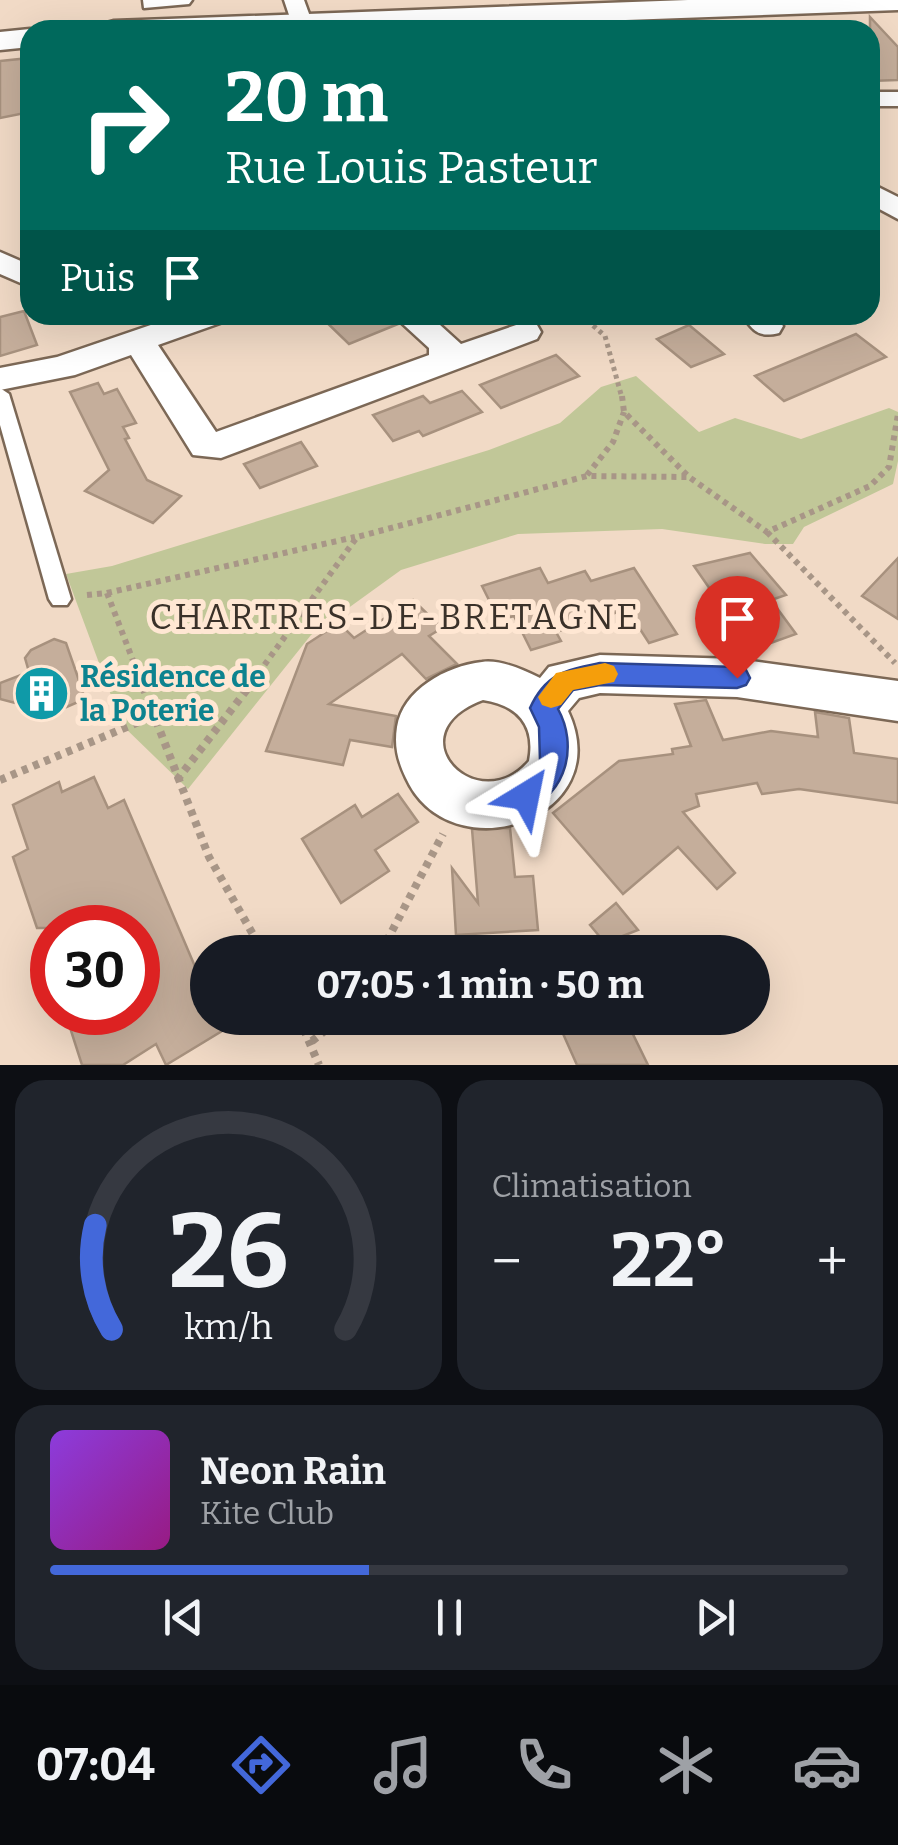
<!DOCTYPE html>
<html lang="fr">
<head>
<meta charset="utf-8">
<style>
  :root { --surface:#171b24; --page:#20242c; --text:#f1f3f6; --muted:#9ea1a6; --line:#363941; --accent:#4368da }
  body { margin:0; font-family:Bitter,serif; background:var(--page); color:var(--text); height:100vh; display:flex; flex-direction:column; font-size:38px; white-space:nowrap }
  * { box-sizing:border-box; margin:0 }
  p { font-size:32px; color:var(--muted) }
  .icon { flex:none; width:55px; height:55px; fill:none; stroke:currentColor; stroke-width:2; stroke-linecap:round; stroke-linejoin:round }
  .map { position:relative; height:1065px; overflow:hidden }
  .sheet { display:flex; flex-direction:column; gap:15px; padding:15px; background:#0d0f14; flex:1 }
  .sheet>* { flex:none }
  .guide { position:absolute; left:20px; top:20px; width:860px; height:305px; border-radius:30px; box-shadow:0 10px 40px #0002; background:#00695c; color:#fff; overflow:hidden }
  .speed { position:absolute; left:30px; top:905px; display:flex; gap:20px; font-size:50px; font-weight:700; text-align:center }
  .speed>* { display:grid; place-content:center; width:130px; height:130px; border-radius:50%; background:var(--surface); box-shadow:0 10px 40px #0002; line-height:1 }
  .speed .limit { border:15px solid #d22; background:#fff; color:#111 }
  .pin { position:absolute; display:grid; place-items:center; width:85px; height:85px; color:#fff; margin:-102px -42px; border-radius:50% 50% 50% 0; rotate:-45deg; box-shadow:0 0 10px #0007 }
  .pin .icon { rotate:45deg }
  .me { position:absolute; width:110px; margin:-55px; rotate:35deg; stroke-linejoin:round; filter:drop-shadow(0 0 8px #0008) }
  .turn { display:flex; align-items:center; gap:35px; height:210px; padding:0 40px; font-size:45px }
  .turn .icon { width:130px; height:130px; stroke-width:2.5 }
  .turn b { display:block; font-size:70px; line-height:85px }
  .then { display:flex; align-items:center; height:95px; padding:0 40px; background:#0003; gap:20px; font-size:38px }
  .big { font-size:75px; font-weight:700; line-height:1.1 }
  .sheet .tile { flex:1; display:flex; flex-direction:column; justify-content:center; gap:15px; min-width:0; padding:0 35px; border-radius:30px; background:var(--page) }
  .sheet .dial { align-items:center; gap:0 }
  .dial svg { height:260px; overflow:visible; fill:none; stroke:var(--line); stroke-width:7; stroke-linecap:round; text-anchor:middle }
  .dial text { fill:var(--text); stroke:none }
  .song { display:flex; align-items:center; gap:30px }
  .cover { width:120px; height:120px; border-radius:15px; background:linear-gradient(135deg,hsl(270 70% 55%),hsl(310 70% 35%)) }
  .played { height:10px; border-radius:5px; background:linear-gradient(90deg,var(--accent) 40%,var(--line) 40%) }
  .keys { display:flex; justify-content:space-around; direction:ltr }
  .heat { display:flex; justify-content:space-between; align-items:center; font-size:55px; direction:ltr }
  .sheet .tiles { flex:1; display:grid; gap:15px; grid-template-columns:1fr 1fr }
  .tile:last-child { grid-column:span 2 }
  .trip { position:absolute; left:190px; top:935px; width:580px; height:100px; border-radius:50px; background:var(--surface); box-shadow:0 10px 40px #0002; font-weight:700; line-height:100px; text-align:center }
  .menu { display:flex; height:160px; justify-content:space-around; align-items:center; background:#090b0e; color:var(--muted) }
  .menu .icon { width:70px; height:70px }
  .menu .on { color:var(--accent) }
  .menu b { font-size:45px; color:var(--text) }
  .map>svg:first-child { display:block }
</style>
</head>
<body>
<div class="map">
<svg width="898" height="1065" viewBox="0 0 898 1065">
  <rect width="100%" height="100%" fill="#f1dac6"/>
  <path fill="#c1c798" d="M636,376L699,432L735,418L801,439L889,408L898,412V461L893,484L804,527L793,544H765L662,529L518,534L401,570L311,635L188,789L122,725L66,574L112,566L489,450L560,423L601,387Z"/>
  <g fill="#c5ae9b" stroke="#a7917e" stroke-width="2.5">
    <path d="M870,17L898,47V80L870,81Z"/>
    <path d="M30,58V112L0,118V61Z"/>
    <path d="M24,311L37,345L0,356V317Z"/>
    <path d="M319,315H389L398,324L349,344Z"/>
    <path d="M689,325L724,354L691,367L657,339Z"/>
    <path d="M856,334L886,357L784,401L755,376Z"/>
    <path d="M556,355L579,376L501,408L480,385Z"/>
    <path d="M98,383L104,394L117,389L136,423L123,427L129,438L125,439L147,480L181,496L153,523L85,491L109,470L70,392Z"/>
    <path d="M462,391L482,412L423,436L419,431L393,441L373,415L423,396L430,403Z"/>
    <path d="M301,442L317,466L260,488L244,464Z"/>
    <path d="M750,553L786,595L771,600L796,634L768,644L743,610L728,615L694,566Z"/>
    <path d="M898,558V619L862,596Z"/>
    <path d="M540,568L548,583L585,571L591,581L634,568L677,634L649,643L627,609L556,632L561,641L531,650L514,616L499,620L482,586Z"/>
    <path d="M413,600L442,628L429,636L457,664L426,679L402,654L329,704L396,716L392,747L350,740L343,765L266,751L307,644L339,623L354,638Z"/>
    <path d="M54,639L66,643L83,692L78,702L53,713L0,699V683L29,672L25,658L31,650Z"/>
    <path d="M706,700L723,740L771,731L818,737L815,712L849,718L854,753L898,759V803L799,789L762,794L757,783L696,794L699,806L683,812L735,873L717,889L678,847L623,894L553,813L619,761L673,754L672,749L691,746L675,704Z"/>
    <path d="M94,777L108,808L124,800L208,997V1018H216L222,1031L166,1065L156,1044L123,1065H82L65,1012H138V928H37L13,857L28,849L13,805L59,782L62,792Z"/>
    <path d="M398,794L418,822L375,850L389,871L341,903L302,839L355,805L362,817Z"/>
    <path d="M510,828L515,877L533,876L538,930L456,935L452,868L478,903L472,829Z"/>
    <path d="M616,903L638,930L605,943L590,925Z"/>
    <path d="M556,1018H625L648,1065H577Z"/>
  </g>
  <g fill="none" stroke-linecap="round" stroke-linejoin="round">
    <defs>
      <path id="service" d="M0,388L9,394L71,599L67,605H53L49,599L0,425Z"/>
      <g id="minor">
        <path d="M143,0H192L189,4L144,8Z"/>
        <path d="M284,0H304L312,22L309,27H293Z"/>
        <rect x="870" y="92" width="28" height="14"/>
        <path d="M870,183L898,197V219L870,204Z"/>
        <path d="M0,252L30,265V287L0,274Z"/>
        <path d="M180,315H228L223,322L158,345L216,432L429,355V348L393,315H429L461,344L525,322L537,325L541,332L537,339L221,458L193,455L131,355L75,375L0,390V368L57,357Z"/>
        <path d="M742,315H775L783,326L779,333C759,338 753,331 742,315Z"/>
        <path d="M600,655L737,659L898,681V721L737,697L600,693L579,698L568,711C619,819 450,875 406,778C398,761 394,747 397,727C403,690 446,666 482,662C500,659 524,670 540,678L549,667ZM483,700C517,705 536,725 529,761C478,821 392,734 483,700Z"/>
      </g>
      <g id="secondary">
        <path d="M688,0H898V10L355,30H99L103,24L114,21Z"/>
        <path d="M30,29L35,30H30V47L0,50V32Z"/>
      </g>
    </defs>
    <use href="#service" stroke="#7c6856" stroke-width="5"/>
    <use href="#minor" stroke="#7c6856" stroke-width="5"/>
    <use href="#secondary" stroke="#7c6856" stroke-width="5"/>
    <path stroke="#a89687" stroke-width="5" stroke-dasharray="4 4" stroke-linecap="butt" d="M581,315L605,336L622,398"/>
    <g stroke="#a89687" stroke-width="6" stroke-dasharray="5 5" stroke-linecap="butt">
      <path d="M622,396L624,412L689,477L767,532L870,486L889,467L898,414"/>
      <path d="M587,475L613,442L624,412"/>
      <path d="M767,532L895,663"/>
      <path d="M107,593L355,537"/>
      <path d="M87,595L107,593L144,689"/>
      <path d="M247,689L357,537L587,476L689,477"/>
    </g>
    <g stroke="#a89687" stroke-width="8" stroke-dasharray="6 6" stroke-linecap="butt">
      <path d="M143,687L209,857L263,952"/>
      <path d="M0,780L158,714"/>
      <path d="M177,780L249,687"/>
      <path d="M381,952L443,834"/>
      <path d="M299,1018L319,1065"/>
      <path d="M312,1041L341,1018"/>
    </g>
    <use href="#service" fill="#fff" fill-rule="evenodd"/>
    <use href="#minor" fill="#fff" fill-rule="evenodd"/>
    <use href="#secondary" fill="#fff" fill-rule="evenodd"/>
  </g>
  <path fill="#4368da" stroke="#2c448e" stroke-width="2.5" d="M600,663L737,667L746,670L750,678L746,685L737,688L600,685L573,690L558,709C578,745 567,794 526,809L517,806L512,796L540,761L539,727L530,708C546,673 566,670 600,663Z"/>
  <path fill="#f59e0b" d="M605,663L614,666L618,674L614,682L573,690L561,705L551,708L542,705L538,697L556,673Z"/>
  <defs>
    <symbol id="building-disc" viewBox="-11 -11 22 22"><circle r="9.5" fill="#0f9aa8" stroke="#ffe7d3"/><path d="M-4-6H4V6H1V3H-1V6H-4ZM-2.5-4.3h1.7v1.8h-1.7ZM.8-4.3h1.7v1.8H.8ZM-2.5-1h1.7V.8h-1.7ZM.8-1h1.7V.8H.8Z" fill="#fff"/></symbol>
  </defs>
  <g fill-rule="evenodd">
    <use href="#building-disc" x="10" y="662" width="63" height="63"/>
  </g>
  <g text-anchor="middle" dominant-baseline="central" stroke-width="10" stroke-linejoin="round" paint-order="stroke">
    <g font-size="30" font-weight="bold" fill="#0d838f" stroke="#ffe7d3" text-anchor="start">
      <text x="80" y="677">Résidence de<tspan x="80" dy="34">la Poterie</tspan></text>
    </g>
    <g font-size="35" letter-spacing="2.5" fill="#3a3129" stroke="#ffe7d3">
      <text x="395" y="617">CHARTRES-DE-BRETAGNE</text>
    </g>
  </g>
</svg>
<div class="speed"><div class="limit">30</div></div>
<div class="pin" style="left:737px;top:678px;background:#d93025"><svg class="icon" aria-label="arrive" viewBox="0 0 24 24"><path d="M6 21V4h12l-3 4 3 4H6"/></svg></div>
<svg class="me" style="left:526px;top:796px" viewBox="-20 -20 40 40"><path d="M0-17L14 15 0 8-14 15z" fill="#4368da" stroke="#fff" stroke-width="4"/></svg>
<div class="trip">07:05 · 1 min · 50 m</div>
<div class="guide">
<div class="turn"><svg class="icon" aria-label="right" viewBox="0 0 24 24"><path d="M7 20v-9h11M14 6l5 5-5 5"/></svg><div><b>20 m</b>Rue Louis Pasteur</div></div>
<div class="then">Puis<svg class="icon" aria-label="arrive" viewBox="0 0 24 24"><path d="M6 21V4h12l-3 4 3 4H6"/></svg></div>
</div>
</div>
<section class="sheet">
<div class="tiles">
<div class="tile dial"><svg viewBox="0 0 100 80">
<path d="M14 69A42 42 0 1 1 86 69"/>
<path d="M14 69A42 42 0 0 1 9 37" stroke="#4368da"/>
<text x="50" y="56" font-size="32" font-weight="700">26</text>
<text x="50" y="72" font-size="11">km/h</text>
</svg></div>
<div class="tile"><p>Climatisation</p>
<div class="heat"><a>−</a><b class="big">22°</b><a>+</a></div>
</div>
<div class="tile">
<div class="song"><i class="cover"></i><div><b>Neon Rain</b><p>Kite Club</p></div></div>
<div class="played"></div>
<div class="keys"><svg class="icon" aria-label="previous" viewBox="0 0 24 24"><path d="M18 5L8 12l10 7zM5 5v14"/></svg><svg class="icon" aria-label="pause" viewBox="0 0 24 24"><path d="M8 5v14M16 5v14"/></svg><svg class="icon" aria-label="next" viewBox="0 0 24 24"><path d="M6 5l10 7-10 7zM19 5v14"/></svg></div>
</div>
</div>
</section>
<nav class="menu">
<b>07:04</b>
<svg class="icon on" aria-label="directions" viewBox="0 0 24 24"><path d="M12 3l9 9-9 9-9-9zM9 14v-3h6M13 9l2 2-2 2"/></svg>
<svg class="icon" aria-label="music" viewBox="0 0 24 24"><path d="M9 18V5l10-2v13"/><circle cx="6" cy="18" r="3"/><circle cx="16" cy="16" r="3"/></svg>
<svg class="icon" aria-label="phone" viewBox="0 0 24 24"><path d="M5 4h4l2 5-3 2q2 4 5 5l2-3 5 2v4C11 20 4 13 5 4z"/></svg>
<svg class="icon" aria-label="climate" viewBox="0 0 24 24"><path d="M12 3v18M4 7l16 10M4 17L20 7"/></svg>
<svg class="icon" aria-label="car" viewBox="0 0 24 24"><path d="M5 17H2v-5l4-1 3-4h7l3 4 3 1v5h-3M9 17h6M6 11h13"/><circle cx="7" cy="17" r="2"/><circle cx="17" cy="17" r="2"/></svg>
</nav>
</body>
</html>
